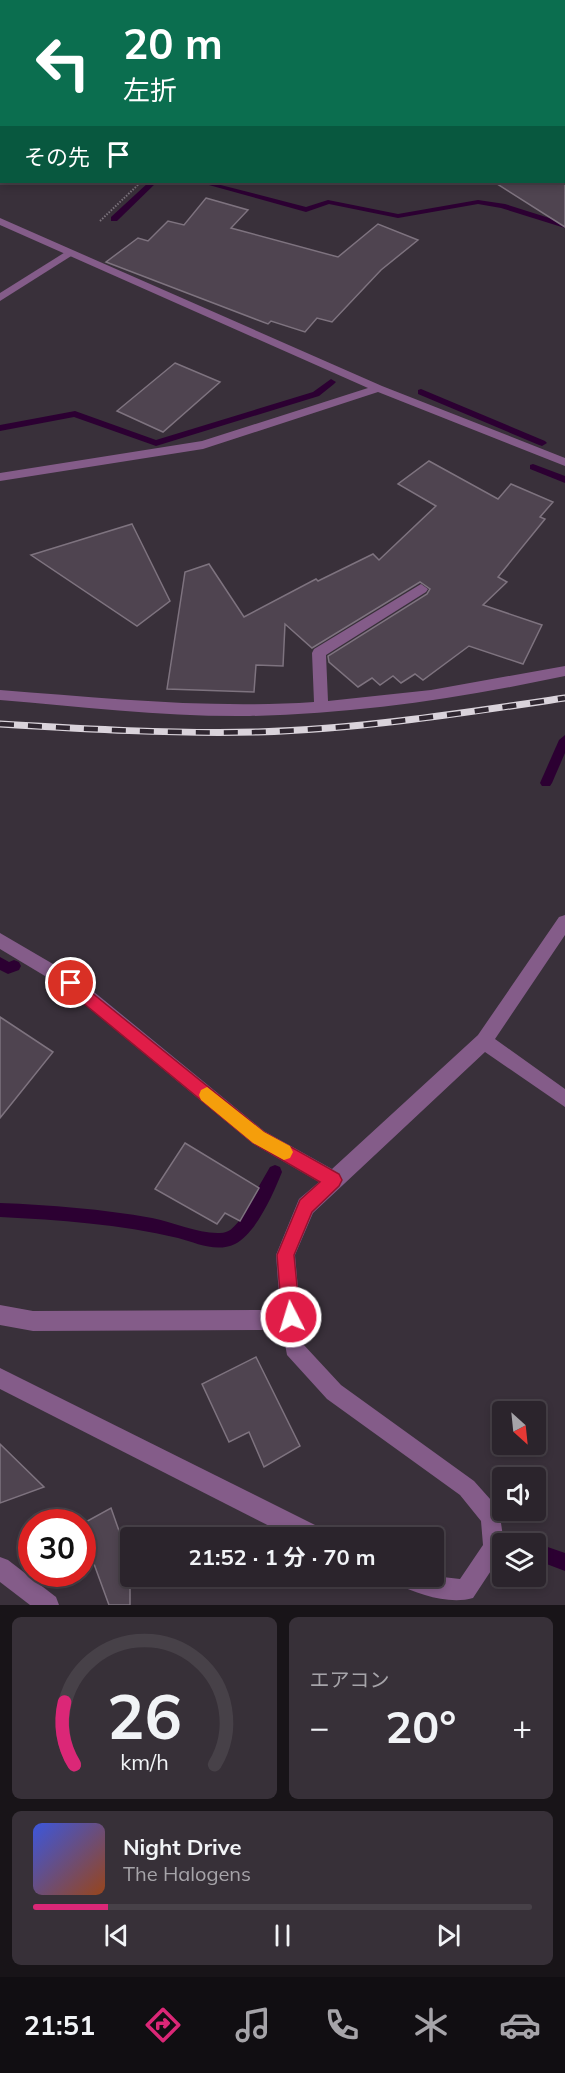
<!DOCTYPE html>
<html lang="ja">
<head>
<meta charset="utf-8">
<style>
  :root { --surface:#2b242c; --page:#373038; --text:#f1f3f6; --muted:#a6a4a9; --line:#474148; --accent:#db2777 }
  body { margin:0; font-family:Mulish,"Noto Sans JP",sans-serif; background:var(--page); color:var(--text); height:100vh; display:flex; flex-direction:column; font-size:22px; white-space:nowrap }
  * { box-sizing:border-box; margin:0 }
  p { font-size:20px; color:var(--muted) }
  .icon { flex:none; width:33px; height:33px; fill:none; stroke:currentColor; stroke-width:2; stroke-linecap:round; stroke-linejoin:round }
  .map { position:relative; height:1605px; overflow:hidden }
  .side { display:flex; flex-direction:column; gap:12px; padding:12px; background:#181418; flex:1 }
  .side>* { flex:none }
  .guide { position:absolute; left:0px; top:0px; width:566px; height:183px; box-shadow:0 3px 9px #0003,0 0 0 2px var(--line); background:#0b6e4f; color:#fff; overflow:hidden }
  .needle { width:39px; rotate:153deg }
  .fabs { position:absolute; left:492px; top:1401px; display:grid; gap:12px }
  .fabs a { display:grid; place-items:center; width:54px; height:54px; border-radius:6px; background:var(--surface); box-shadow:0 3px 9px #0003,0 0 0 2px var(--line); font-size:30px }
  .speed { position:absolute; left:18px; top:1509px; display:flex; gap:12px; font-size:30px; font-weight:700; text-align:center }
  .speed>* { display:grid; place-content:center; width:78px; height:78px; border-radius:50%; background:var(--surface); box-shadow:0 3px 9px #0003,0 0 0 2px var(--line); line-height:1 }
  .speed .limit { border:9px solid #d22; background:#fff; color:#111 }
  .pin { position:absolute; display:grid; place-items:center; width:51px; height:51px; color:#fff; margin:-26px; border:3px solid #fff; border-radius:50%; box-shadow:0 2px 6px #0007 }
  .me { position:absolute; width:66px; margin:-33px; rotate:355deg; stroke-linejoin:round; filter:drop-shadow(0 0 4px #0008) }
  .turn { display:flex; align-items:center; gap:21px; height:126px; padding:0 24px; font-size:27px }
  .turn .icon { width:78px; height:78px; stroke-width:2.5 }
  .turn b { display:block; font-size:42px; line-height:51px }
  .then { display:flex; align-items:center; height:57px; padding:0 24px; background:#0003; gap:12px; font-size:22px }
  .big { font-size:45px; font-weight:700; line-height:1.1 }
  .side .widget { flex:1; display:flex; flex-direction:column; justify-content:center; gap:9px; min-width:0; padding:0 21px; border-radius:9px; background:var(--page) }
  .side .dial { align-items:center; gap:0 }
  .dial svg { height:156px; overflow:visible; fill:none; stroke:var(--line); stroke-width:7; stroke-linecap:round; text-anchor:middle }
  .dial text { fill:var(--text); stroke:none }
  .song { display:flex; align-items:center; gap:18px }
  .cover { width:72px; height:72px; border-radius:9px; background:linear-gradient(135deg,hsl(230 70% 55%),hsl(20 70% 35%)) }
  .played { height:6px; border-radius:3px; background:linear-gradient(90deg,var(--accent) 15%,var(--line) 15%) }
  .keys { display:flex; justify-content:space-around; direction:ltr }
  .heat { display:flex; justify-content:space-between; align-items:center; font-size:33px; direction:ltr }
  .side .tiles { flex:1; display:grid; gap:12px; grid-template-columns:1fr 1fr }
  .widget:last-child { grid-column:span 2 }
  .trip { position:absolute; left:120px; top:1527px; width:324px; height:60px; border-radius:6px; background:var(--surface); box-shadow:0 3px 9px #0003,0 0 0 2px var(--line); font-weight:700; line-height:60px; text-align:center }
  .tab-bar { display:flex; height:96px; justify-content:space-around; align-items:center; background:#110e12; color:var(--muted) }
  .tab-bar .icon { width:42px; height:42px }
  .tab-bar .active { color:var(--accent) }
  .tab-bar b { font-size:27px; color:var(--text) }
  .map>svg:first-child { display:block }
</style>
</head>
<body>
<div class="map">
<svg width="565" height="1605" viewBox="0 0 565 1605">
  <rect width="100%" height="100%" fill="#39303a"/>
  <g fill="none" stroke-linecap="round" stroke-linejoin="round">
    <g fill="#2c0032" fill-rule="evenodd">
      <path d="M500,0H507L508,2H501Z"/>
      <rect x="564" y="62" width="1" height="5"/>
      <rect x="0" y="69" width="2" height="4"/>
      <path d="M149,182H157L117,221H111V217Z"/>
      <path d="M198,182H209L306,207L328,200L398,214L478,200L505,204L565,223V228L501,208L478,204L398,218L329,204L306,212Z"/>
      <path d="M331,379L336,382L334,384L319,396L156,446L74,417L0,431V425L75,411L156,440L313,392Z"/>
      <path d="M421,389L545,441L547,443L542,446L539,445L418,394V390Z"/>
      <path d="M533,464L565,476V483L530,469V465Z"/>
      <path d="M565,735V753L552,783L550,786H542L540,783L559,740Z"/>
      <path d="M0,957L9,962L14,960L19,962L21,966L19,970L8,974L0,970Z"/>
      <path d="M275,1165L280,1167L282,1172C274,1192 256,1234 235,1244C216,1253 197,1243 178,1238C120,1224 59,1220 0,1217V1203C51,1205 102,1209 152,1218C173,1222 199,1234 220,1233C229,1233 233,1228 239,1221L270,1167Z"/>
      <path d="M536,1543L565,1553V1571L536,1560Z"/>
    </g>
  </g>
  <g fill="#4f4450" stroke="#7e737f" stroke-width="1.5">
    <path d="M494,182H565V227Z"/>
    <path d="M206,198L248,210L231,228L338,257L378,224L418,240L381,270L332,322L317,318L305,332L271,321L268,324L106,262L138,238L148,241L168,221L184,225Z"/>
    <path d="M175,363L220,382L163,432L117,411Z"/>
    <path d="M429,461L498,499L511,484L553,502L540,517L545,519L498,577L507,582L483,605L542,625L523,664L469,646L423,680L415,674L401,683L393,676L380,685L372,678L358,687L329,662L328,656L427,594L430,589L420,582L312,648L285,624L283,666L256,665L254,692L167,689L185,572L209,564L244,617L316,579L318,581L373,554L379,560L436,506L398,484Z"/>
    <path d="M132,524L170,601L137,626L31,555Z"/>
    <path d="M0,1017L53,1052L0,1118Z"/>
    <path d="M185,1143L259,1188L240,1221L225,1213L217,1224L155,1189Z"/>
    <path d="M256,1357L300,1446L264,1467L249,1432L229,1442L202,1384Z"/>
    <path d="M0,1444L44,1487L0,1503Z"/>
    <path d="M111,1508L130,1562V1605H109L82,1531V1524Z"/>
  </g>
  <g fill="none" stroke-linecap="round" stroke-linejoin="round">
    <path stroke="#7a727b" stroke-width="2" stroke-dasharray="1.5 1.5" stroke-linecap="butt" d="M100,221L141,182"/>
    <g fill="#845c89" fill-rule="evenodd">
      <path d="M531,0H539L541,2H532Z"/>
      <rect x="564" y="31" width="1" height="5"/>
      <path d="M564,132L565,133V140L564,139Z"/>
      <path d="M67,251L76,253L0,301V293Z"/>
    </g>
    <g fill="#845c89" fill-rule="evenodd">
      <path d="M245,0H253L244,2Z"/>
      <path d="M457,0H465L466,2H458Z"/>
      <path d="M0,92L2,93V99L0,98Z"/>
      <rect x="564" y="114" width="1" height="6"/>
      <path d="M0,218L382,386L565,458V466L378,392L203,449L0,481V473L202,441L368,388L0,225Z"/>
      <path d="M421,584L428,589L426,592L326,655L328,701L431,690L565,666V676C461,698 356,714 250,716C166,717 83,707 0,700V690C105,698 209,709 314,702L312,653L314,649Z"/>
      <path d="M565,915V935L495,1039L565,1089V1107L485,1052L313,1213L295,1255L303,1344L341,1385L474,1481L499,1509L504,1544L502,1554L473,1598C449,1605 418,1594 396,1584L393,1576H434L460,1579L483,1545L481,1521L460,1495L327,1399L287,1355L282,1327L262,1330L33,1331L0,1325V1305L33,1311L262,1310L280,1308L276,1255L299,1199L319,1182L252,1143L65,988L0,949V933L77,978L264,1131L332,1169L478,1035L559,917Z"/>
      <path d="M0,1368L325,1530L328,1538H293L0,1389Z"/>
      <path d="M0,1557L8,1560L56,1597L59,1605H30L0,1582Z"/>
    </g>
    <defs>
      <path id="rail" d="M0,724C86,729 172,734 258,732C361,729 463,713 565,698"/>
    </defs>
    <use href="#rail" stroke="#dad3db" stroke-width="7"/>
    <use href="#rail" stroke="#2f2630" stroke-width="4.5" stroke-dasharray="14" stroke-linecap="butt"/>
  </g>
  <path fill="#e11d48" stroke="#92132f" stroke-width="1.5" d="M71,976L264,1132L339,1174L342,1180L339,1186L312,1212L294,1255L300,1317L297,1323L291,1325L285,1323L282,1317L277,1255L300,1200L320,1182L253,1143L65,988L63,983L65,978Z"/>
  <path fill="#f59e0b" d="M207,1087L264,1132L290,1146L293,1152L290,1158L284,1160L253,1143L201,1100L199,1095L201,1090Z"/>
</svg>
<div class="fabs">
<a><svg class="needle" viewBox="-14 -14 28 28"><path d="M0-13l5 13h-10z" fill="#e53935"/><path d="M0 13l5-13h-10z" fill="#a6a4a9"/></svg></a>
<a><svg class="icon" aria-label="sound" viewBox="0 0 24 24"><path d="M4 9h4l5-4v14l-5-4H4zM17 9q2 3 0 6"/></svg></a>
<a><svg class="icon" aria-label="layers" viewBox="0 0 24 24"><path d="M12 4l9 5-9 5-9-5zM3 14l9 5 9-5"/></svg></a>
</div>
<div class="speed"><div class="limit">30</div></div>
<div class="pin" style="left:71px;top:983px;background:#d93025"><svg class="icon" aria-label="arrive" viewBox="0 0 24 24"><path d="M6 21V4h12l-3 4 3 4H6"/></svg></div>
<svg class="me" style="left:291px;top:1317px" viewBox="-20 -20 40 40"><circle r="17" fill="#e11d48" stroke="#fff" stroke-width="3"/><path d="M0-11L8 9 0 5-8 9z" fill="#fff"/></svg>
<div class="trip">21:52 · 1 分 · 70 m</div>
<div class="guide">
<div class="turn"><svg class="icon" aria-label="left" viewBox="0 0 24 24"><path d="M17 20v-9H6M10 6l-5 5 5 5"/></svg><div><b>20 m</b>左折</div></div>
<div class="then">その先<svg class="icon" aria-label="arrive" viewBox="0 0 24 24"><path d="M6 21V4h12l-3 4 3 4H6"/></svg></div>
</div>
</div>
<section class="side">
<div class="tiles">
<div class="widget dial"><svg viewBox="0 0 100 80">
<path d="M14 69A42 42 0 1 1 86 69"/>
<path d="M14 69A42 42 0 0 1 9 37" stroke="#db2777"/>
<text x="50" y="56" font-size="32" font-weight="700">26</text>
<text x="50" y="72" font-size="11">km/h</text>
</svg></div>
<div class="widget"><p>エアコン</p>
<div class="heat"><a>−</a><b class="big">20°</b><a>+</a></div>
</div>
<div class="widget">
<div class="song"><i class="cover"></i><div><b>Night Drive</b><p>The Halogens</p></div></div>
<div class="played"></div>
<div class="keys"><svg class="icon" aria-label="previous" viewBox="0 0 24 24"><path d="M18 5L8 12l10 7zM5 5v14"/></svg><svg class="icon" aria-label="pause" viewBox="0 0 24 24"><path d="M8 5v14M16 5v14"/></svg><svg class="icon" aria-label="next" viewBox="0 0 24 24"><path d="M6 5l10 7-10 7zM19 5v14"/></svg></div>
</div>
</div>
</section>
<nav class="tab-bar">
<b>21:51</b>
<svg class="icon active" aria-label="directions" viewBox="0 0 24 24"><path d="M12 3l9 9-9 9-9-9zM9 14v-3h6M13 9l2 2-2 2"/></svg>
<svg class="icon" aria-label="music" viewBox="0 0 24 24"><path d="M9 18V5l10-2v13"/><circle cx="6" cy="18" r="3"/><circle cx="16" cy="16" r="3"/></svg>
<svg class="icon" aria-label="phone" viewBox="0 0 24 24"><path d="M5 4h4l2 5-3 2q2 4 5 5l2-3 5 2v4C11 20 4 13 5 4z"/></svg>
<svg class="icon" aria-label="climate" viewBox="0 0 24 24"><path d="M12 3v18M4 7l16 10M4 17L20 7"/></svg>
<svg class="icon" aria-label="car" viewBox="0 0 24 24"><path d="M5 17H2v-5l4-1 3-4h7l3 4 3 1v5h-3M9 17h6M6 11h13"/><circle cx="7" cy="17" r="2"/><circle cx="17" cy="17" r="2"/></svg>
</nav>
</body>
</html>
